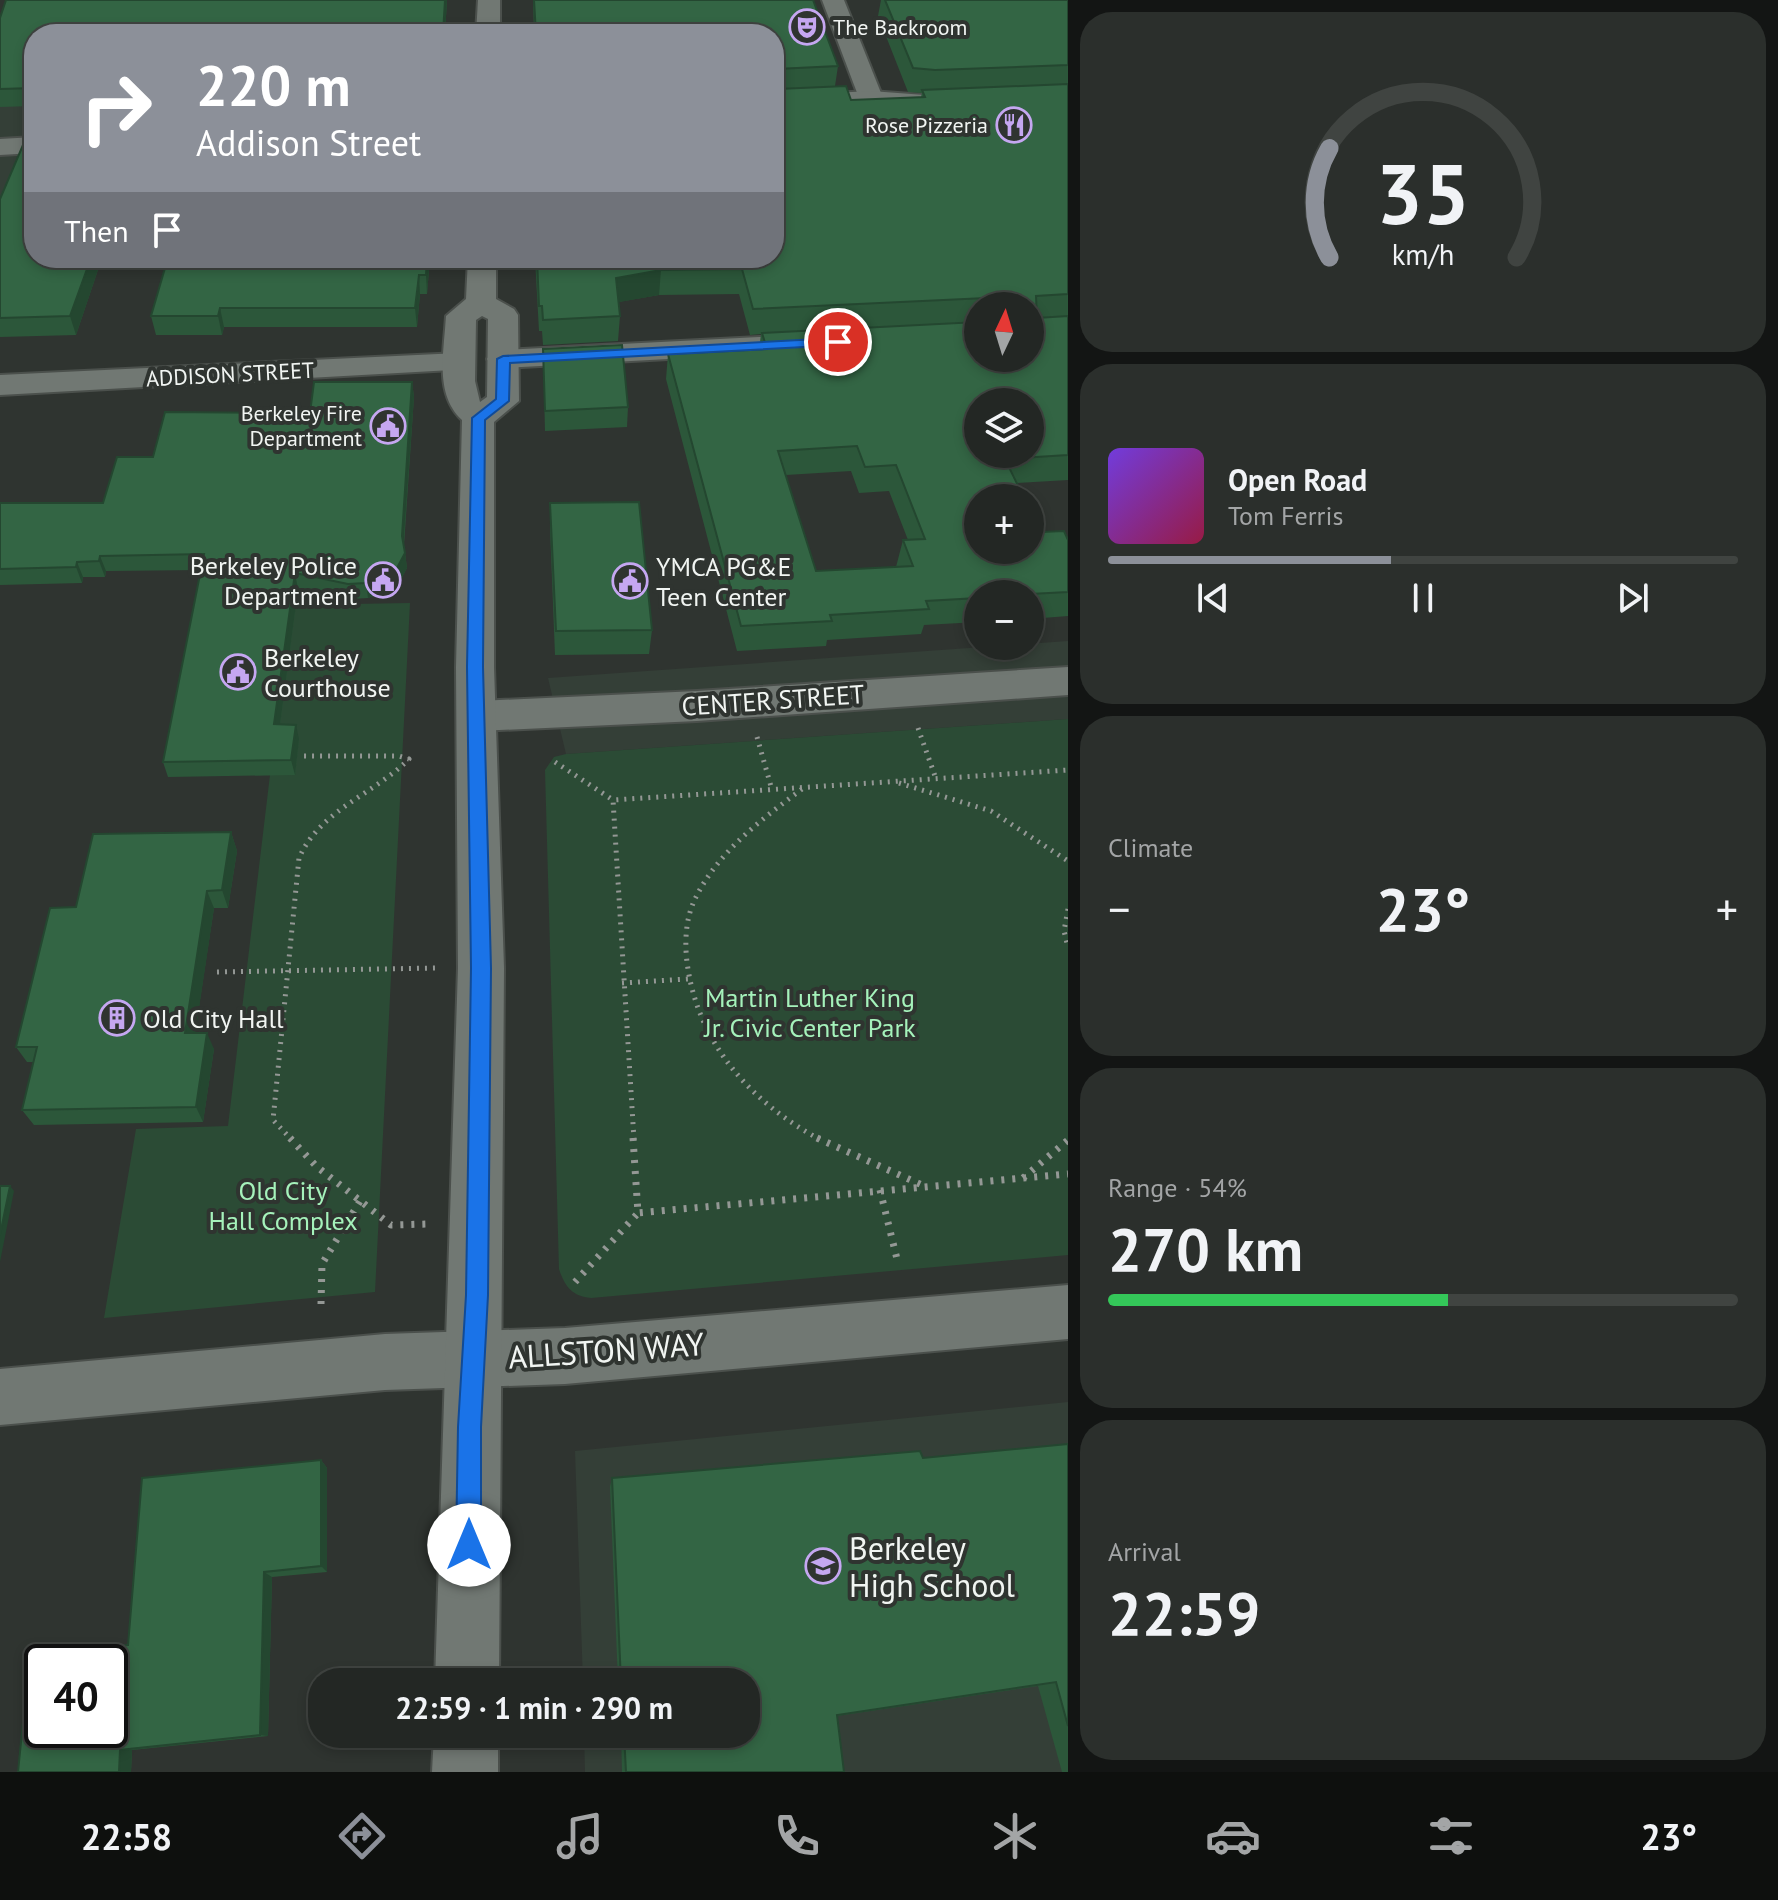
<!DOCTYPE html>
<html lang="en">
<head>
<meta charset="utf-8">
<style>
  :root { --surface:#232724; --page:#2b2f2c; --text:#f1f3f6; --muted:#a3a5a6; --line:#404441; --accent:#8c9099 }
  body { margin:0; font-family:"PT Sans",sans-serif; background:var(--page); color:var(--text); height:100vh; display:flex; flex-direction:column; font-size:30px; white-space:nowrap }
  * { box-sizing:border-box; margin:0 }
  p { font-size:26px; color:var(--muted) }
  .icon { flex:none; width:44px; height:44px; fill:none; stroke:currentColor; stroke-width:2; stroke-linecap:round; stroke-linejoin:round }
  .map { position:relative; flex:1; overflow:hidden }
  .sheet { display:flex; flex-direction:column; gap:12px; padding:12px; background:#131514; width:710px }
  .sheet>* { flex:none }
  .guide { position:absolute; left:24px; top:24px; width:760px; height:244px; border-radius:32px; box-shadow:0 4px 12px #0003,0 0 0 2px var(--line); background:#8c9099; color:#fff; overflow:hidden }
  .needle { width:52px; rotate:4deg }
  .tools { position:absolute; left:964px; top:292px; display:grid; gap:16px }
  .tools a { display:grid; place-items:center; width:80px; height:80px; border-radius:50%; background:var(--surface); box-shadow:0 4px 12px #0003,0 0 0 2px var(--line); font-size:40px }
  .speed { position:absolute; left:24px; top:1644px; display:flex; gap:16px; font-size:40px; font-weight:700; text-align:center }
  .speed>* { display:grid; place-content:center; width:104px; height:104px; border-radius:50%; background:var(--surface); box-shadow:0 4px 12px #0003,0 0 0 2px var(--line); line-height:1 }
  .speed .limit { border:4px solid #111; border-radius:12px; background:#fff; color:#111 }
  .pin { position:absolute; display:grid; place-items:center; width:68px; height:68px; color:#fff; margin:-34px; border:4px solid #fff; border-radius:50%; box-shadow:0 2px 8px #0007 }
  .me { position:absolute; width:88px; margin:-44px; rotate:0deg; stroke-linejoin:round; filter:drop-shadow(0 0 6px #0008) }
  .turn { display:flex; align-items:center; gap:28px; height:168px; padding:0 40px; font-size:36px }
  .turn .icon { width:104px; height:104px; stroke-width:2.5 }
  .turn b { display:block; font-size:56px; line-height:68px }
  .then { display:flex; align-items:center; height:76px; padding:0 40px; background:#0003; gap:16px; font-size:30px }
  .big { font-size:60px; font-weight:700; line-height:1.1 }
  .sheet .card { flex:1; display:flex; flex-direction:column; justify-content:center; gap:12px; min-width:0; padding:0 28px; border-radius:32px; background:var(--page) }
  .sheet .dial { align-items:center; gap:0 }
  .dial svg { height:208px; overflow:visible; fill:none; stroke:var(--line); stroke-width:7; stroke-linecap:round; text-anchor:middle }
  .dial text { fill:var(--text); stroke:none }
  .song { display:flex; align-items:center; gap:24px }
  .cover { width:96px; height:96px; border-radius:12px; background:linear-gradient(135deg,hsl(260 70% 55%),hsl(340 70% 35%)) }
  .played { height:8px; border-radius:4px; background:linear-gradient(90deg,var(--accent) 45%,var(--line) 45%) }
  .keys { display:flex; justify-content:space-around; direction:ltr }
  .heat { display:flex; justify-content:space-between; align-items:center; font-size:44px; direction:ltr }
  .charge { height:12px; border-radius:6px; background:linear-gradient(90deg,#34c759 54%,var(--line) 0) }
  .trip { position:absolute; left:308px; top:1668px; width:452px; height:80px; border-radius:32px; background:var(--surface); box-shadow:0 4px 12px #0003,0 0 0 2px var(--line); font-weight:700; line-height:80px; text-align:center }
  .tabs { display:flex; height:128px; justify-content:space-around; align-items:center; background:#0e100e; color:var(--muted) }
  .tabs .icon { width:56px; height:56px }
  .tabs .on { color:var(--accent) }
  .tabs b { font-size:36px; color:var(--text) }
  main { display:flex; flex:1; min-height:0 }
  .map>svg:first-child { display:block }
</style>
</head>
<body>
<main>
<div class="map">
<svg width="1068" height="1772" viewBox="0 0 1068 1772">
  <rect width="100%" height="100%" fill="#2f3430"/>
  <g fill="#343f37">
    <path d="M34,43V252L0,254V44Z"/>
    <path d="M1068,641V719L566,754L548,678Z"/>
    <path d="M1068,1402V1772H585L584,1734H746V1682H583L575,1451Z"/>
  </g>
  <g fill="#2b4b35">
    <path d="M410,603L375,1292L104,1318L136,1129L228,1126L270,775L295,605Z"/>
    <path d="M1068,719V1255L591,1298C572,1296 565,1287 559,1269L545,770L554,757L566,754Z"/>
  </g>
  <g fill="none" stroke-linecap="round" stroke-linejoin="round">
    <defs>
      <g id="minor">
        <path d="M822,0H844L883,98L880,103H862L859,98Z"/>
        <path d="M821,334L832,336L836,343L832,350L503,368L492,366L487,359L492,352L503,350Z"/>
        <path d="M459,353L470,355L475,362L470,369L0,395V375Z"/>
        <path d="M1068,667V695L697,721L478,731L464,726L458,716L464,706L478,701L697,691Z"/>
        <path d="M1068,1285V1339L565,1384L385,1390L0,1425V1369L385,1334L565,1328Z"/>
      </g>
      <g id="tertiary">
        <path d="M478,0H500V34H476Z"/>
        <path d="M468,258H496V299L514,309L518,315L519,401L494,422V667L504,968L499,1682H435L458,968L456,667L462,420C434,394 444,352 446,316L466,299ZM482,316L488,319L487,397L480,402L475,381L476,320Z"/>
        <path d="M434,1734H498V1772H432Z"/>
      </g>
      <g id="secondary">
        <path d="M871,91L938,96L947,99L951,104L947,109L938,112L871,105L774,110V96Z"/>
        <path d="M34,137V153L0,155V139Z"/>
      </g>
    </defs>
    <use href="#minor" stroke="#4b504c" stroke-width="4"/>
    <use href="#tertiary" stroke="#4b504c" stroke-width="4"/>
    <use href="#secondary" stroke="#4b504c" stroke-width="4"/>
    <g stroke="#949895" stroke-width="5" stroke-dasharray="2 6" stroke-linecap="butt">
      <path d="M918,728L935,776"/>
      <path d="M757,737L772,790"/>
      <path d="M555,762L613,800"/>
      <path d="M899,783L991,811L1068,861"/>
      <path d="M802,789C762,819 719,851 696,897C685,918 684,945 688,969C700,1046 753,1104 821,1140"/>
      <path d="M1068,909L1064,931L1068,947"/>
      <path d="M217,972L436,968"/>
      <path d="M622,983L688,979"/>
      <path d="M292,1140L273,1120L299,858C321,809 373,795 409,759L399,756H300"/>
      <path d="M634,1140L613,800L1068,770"/>
    </g>
    <g stroke="#949895" stroke-width="7" stroke-dasharray="3 8" stroke-linecap="butt">
      <path d="M290,1138L316,1166L391,1225L427,1224"/>
      <path d="M633,1138L638,1213L1068,1174"/>
      <path d="M817,1138L922,1185"/>
      <path d="M1023,1178L1068,1140"/>
      <path d="M880,1190L898,1263"/>
      <path d="M575,1282L638,1213"/>
      <path d="M321,1304L322,1264L360,1201"/>
    </g>
    <use href="#minor" fill="#717873" fill-rule="evenodd"/>
    <use href="#tertiary" fill="#717873" fill-rule="evenodd"/>
    <use href="#secondary" fill="#717873" fill-rule="evenodd"/>
  </g>
  <g fill="#2c573a" fill-rule="evenodd">
    <path d="M6,0H447L445,34H34V106L0,107V18Z"/>
    <path d="M533,0H813L838,66L835,86L851,100L921,97L922,93L908,92L878,16L881,0H1068V480L1017,483L1041,532L1068,540V616L1030,619V594H978V622L924,625L921,634L827,640L826,646L737,651L666,379L668,354L759,350L761,334L750,335L739,294L659,295L618,302L620,316L618,341L543,345L542,331H539L535,258H774V34H534ZM978,306H1030L978,358ZM851,471L859,493L889,491L908,540H903L896,567L816,571L786,475Z"/>
    <path d="M0,199L102,258L76,335L0,337Z"/>
    <path d="M430,258L427,294H420L417,327H224L222,335H156L151,316L168,268Z"/>
    <path d="M543,349L628,407L627,427L545,431Z"/>
    <path d="M412,382L414,397L404,545L407,568L399,583L390,590L368,598L350,599L298,589L280,724L299,739L295,775L168,777L163,762L201,570L106,571L105,577H83L82,583L0,585V503H103L153,457L310,413Z"/>
    <path d="M550,503L652,630L649,654L555,655L550,528Z"/>
    <path d="M231,832L237,851L228,908H214L195,1033L214,1049L203,1122L34,1125L22,1110L33,1062H27L16,1047L76,907Z"/>
    <path d="M1068,1444V1772H1062L1038,1686L837,1716L844,1772H622L621,1734H746V1682H618L610,1487L612,1478L923,1458Z"/>
    <path d="M321,1460L327,1468V1572L272,1577L268,1736L132,1750L131,1772L110,1730L115,1677L128,1645Z"/>
  </g>
  <g fill="#244730">
    <path d="M445,0H447L445,34H443Z"/>
    <path d="M91,258H102L76,335L70,316Z"/>
    <path d="M427,258H430L427,294L426,275Z"/>
    <path d="M661,270L659,295L614,303L616,278Z"/>
    <path d="M419,275L420,294L417,327L415,308Z"/>
    <path d="M220,308L224,327L222,335L218,316Z"/>
    <path d="M412,382L414,397L403,551L402,536Z"/>
    <path d="M405,553L407,568L399,583L390,590L368,598L366,583Z"/>
    <path d="M100,556L106,571L105,577L99,561Z"/>
    <path d="M77,562L83,577L82,583L76,567Z"/>
    <path d="M295,573L298,589L278,739L274,724Z"/>
    <path d="M296,725L299,739L295,775L291,760Z"/>
    <path d="M231,832L237,851L228,908L222,890Z"/>
    <path d="M207,891L214,908L193,1049L185,1033Z"/>
    <path d="M207,1033L214,1049L203,1122L196,1107Z"/>
    <path d="M10,1186L14,1191L0,1262V1235Z"/>
    <path d="M321,1460L327,1468V1572L321,1566Z"/>
    <path d="M264,1572L272,1577L268,1736L260,1735Z"/>
    <path d="M120,1750H132L131,1772H119Z"/>
  </g>
  <g fill="#336544" stroke="#244730" stroke-width="2" fill-rule="evenodd">
    <path d="M6,0H445L443,34H34V88L0,89V18Z"/>
    <path d="M534,0H813L838,66L777,69L774,86L778,89L846,86L851,100L925,97L922,90L1068,84V294L1036,296L1037,318L1068,316V455L1005,459L1024,498H978V550H1030V510L1041,532L1064,531L1068,540V592L1030,594H978V598L926,601L929,609L830,615L832,621L741,626L668,354L767,349L762,333L978,322V358H1030V306H989V301L986,298L753,309L742,269L661,270L616,278L620,316L543,320L542,306H539L537,258H774V34H536ZM978,402H1030V454H978ZM857,446L865,467L896,465L925,539L903,540L913,566L816,571L778,451Z"/>
    <path d="M885,0H1068V65L935,70L913,68Z"/>
    <path d="M34,120V258H91L70,316L0,318V199L26,138L31,137L32,125Z"/>
    <path d="M171,258H427L426,275H419L415,308H220L218,316H151L165,268H168Z"/>
    <path d="M622,345L628,407L545,411L543,349Z"/>
    <path d="M314,382H412L402,536L405,553L397,568L388,574L366,583L348,584L295,573L274,724L296,725L291,760L163,762L204,554L100,556L99,561L77,562L76,567L0,569V503H103L117,457H153L165,412L310,413Z"/>
    <path d="M639,502L652,630L556,631L550,503Z"/>
    <path d="M231,832L222,890L207,891L185,1033H207L196,1107L22,1110L37,1047H16L50,908L76,907L93,834Z"/>
    <path d="M0,1186H10L0,1235Z"/>
    <path d="M1068,1444V1726L1056,1682L837,1715L844,1772H626L624,1734H746V1682H621L612,1478L920,1451L923,1458Z"/>
    <path d="M321,1460V1566L264,1572L260,1735L120,1750L119,1772H18L24,1712L42,1710V1730H110V1678L115,1677L117,1646L128,1645L142,1478Z"/>
  </g>
  <path fill="#1a73e8" stroke="#114b97" stroke-width="2" d="M838,338L844,342L842,345L510,363L509,401L485,420L483,667L491,968L488,1295L481,1427V1545L477,1554L469,1558L460,1554L456,1545L458,1427L466,1295L471,968L467,667L472,418L496,399L497,359L503,356Z"/>
  <defs>
    <symbol id="theatre-ring" viewBox="-11 -11 22 22"><circle r="9.5" fill="#2f3430" stroke="#c5a7f1" stroke-width="1.5"/><path d="M-5-5.5Q0-4 5-5.5V0Q5 5 0 6Q-5 5-5 0ZM-3.3-2.5H-1v1.5H-3.3ZM1-2.5H3.3v1.5H1ZM-2.8 1Q0 5.5 2.8 1Z" fill="#c5a7f1"/></symbol>
    <symbol id="restaurant-ring" viewBox="-11 -11 22 22"><circle r="9.5" fill="#2f3430" stroke="#c5a7f1" stroke-width="1.5"/><path d="M-5-6h1v4h1v-4h1v4h1v-4h1v5L-1.5 .5V6h-2V.5L-5-1ZM5-6V6H3V1.5H1.5Q1.5-4 5-6Z" fill="#c5a7f1"/></symbol>
    <symbol id="civic-ring" viewBox="-11 -11 22 22"><circle r="9.5" fill="#2f3430" stroke="#c5a7f1" stroke-width="1.5"/><path d="M-.6-6.5H3V-4.5H.6V-3L4-1V1h2V6H-6V1h2V-1L-.6-3ZM-1.2 2.5V6h2.4V2.5Z" fill="#c5a7f1"/></symbol>
    <symbol id="building-ring" viewBox="-11 -11 22 22"><circle r="9.5" fill="#2f3430" stroke="#c5a7f1" stroke-width="1.5"/><path d="M-4-6H4V6H1V3H-1V6H-4ZM-2.5-4.3h1.7v1.8h-1.7ZM.8-4.3h1.7v1.8H.8ZM-2.5-1h1.7V.8h-1.7ZM.8-1h1.7V.8H.8Z" fill="#c5a7f1"/></symbol>
    <symbol id="school-ring" viewBox="-11 -11 22 22"><circle r="9.5" fill="#2f3430" stroke="#c5a7f1" stroke-width="1.5"/><path d="M0-5L7-2L0 1L-7-2ZM-4 1L0 2.5L4 1V4Q0 6-4 4Z" fill="#c5a7f1"/></symbol>
  </defs>
  <g fill-rule="evenodd">
    <use href="#theatre-ring" x="787" y="7" width="40" height="40"/>
    <use href="#restaurant-ring" x="994" y="105" width="40" height="40"/>
    <use href="#civic-ring" x="368" y="406" width="40" height="40"/>
    <use href="#civic-ring" x="363" y="560" width="40" height="40"/>
    <use href="#civic-ring" x="610" y="561" width="40" height="40"/>
    <use href="#civic-ring" x="218" y="652" width="40" height="40"/>
    <use href="#building-ring" x="97" y="998" width="40" height="40"/>
    <use href="#school-ring" x="803" y="1546" width="40" height="40"/>
  </g>
  <g text-anchor="middle" dominant-baseline="central" stroke-width="8" stroke-linejoin="round" paint-order="stroke">
    <g font-size="22" fill="#f1f5f2" stroke="#2f3430" text-anchor="end">
      <text x="833" y="27" text-anchor="start">The Backroom</text>
      <text x="988" y="125">Rose Pizzeria</text>
      <text x="362" y="413">Berkeley Fire<tspan x="362" dy="25">Department</tspan></text>
    </g>
    <g font-size="22" fill="#f1f5f2" stroke="#2f3430">
      <text transform="translate(230 374) rotate(-3)">ADDISON STREET</text>
    </g>
    <g font-size="26" fill="#f1f5f2" stroke="#2f3430" text-anchor="start">
      <text x="357" y="565" text-anchor="end">Berkeley Police<tspan x="357" dy="30">Department</tspan></text>
      <text x="656" y="566">YMCA PG&amp;E<tspan x="656" dy="30">Teen Center</tspan></text>
      <text x="264" y="657">Berkeley<tspan x="264" dy="30">Courthouse</tspan></text>
      <text x="143" y="1018">Old City Hall</text>
    </g>
    <g font-size="26" fill="#f1f5f2" stroke="#2f3430">
      <text transform="translate(773 700) rotate(-4)">CENTER STREET</text>
    </g>
    <g font-size="26" fill="#a5f2bb" stroke="#2f3430">
      <text x="810" y="997">Martin Luther King<tspan x="810" dy="30">Jr. Civic Center Park</tspan></text>
      <text x="283" y="1190">Old City<tspan x="283" dy="30">Hall Complex</tspan></text>
    </g>
    <g font-size="32" fill="#f1f5f2" stroke="#2f3430">
      <text transform="translate(606 1350) rotate(-4)">ALLSTON WAY</text>
    </g>
    <g font-size="32" fill="#f1f5f2" stroke="#2f3430" text-anchor="start">
      <text x="849" y="1548">Berkeley<tspan x="849" dy="37">High School</tspan></text>
    </g>
  </g>
</svg>
<div class="tools">
<a><svg class="needle" viewBox="-14 -14 28 28"><path d="M0-13l5 13h-10z" fill="#e53935"/><path d="M0 13l5-13h-10z" fill="#a3a5a6"/></svg></a>
<a><svg class="icon" aria-label="layers" viewBox="0 0 24 24"><path d="M12 4l9 5-9 5-9-5zM3 14l9 5 9-5"/></svg></a>
<a>+</a>
<a>−</a>
</div>
<div class="speed"><div class="limit">40</div></div>
<div class="pin" style="left:838px;top:342px;background:#d93025"><svg class="icon" aria-label="arrive" viewBox="0 0 24 24"><path d="M6 21V4h12l-3 4 3 4H6"/></svg></div>
<svg class="me" style="left:469px;top:1545px" viewBox="-20 -20 40 40"><circle r="19" fill="#fff"/><path d="M0-13L10 11 0 6-10 11z" fill="#1a73e8"/></svg>
<div class="trip">22:59 · 1 min · 290 m</div>
<div class="guide">
<div class="turn"><svg class="icon" aria-label="right" viewBox="0 0 24 24"><path d="M7 20v-9h11M14 6l5 5-5 5"/></svg><div><b>220 m</b>Addison Street</div></div>
<div class="then">Then<svg class="icon" aria-label="arrive" viewBox="0 0 24 24"><path d="M6 21V4h12l-3 4 3 4H6"/></svg></div>
</div>
</div>
<section class="sheet">
<div class="card dial"><svg viewBox="0 0 100 80">
<path d="M14 69A42 42 0 1 1 86 69"/>
<path d="M14 69A42 42 0 0 1 14 27" stroke="#8c9099"/>
<text x="50" y="56" font-size="32" font-weight="700">35</text>
<text x="50" y="72" font-size="11">km/h</text>
</svg></div>
<div class="card">
<div class="song"><i class="cover"></i><div><b>Open Road</b><p>Tom Ferris</p></div></div>
<div class="played"></div>
<div class="keys"><svg class="icon" aria-label="previous" viewBox="0 0 24 24"><path d="M18 5L8 12l10 7zM5 5v14"/></svg><svg class="icon" aria-label="pause" viewBox="0 0 24 24"><path d="M8 5v14M16 5v14"/></svg><svg class="icon" aria-label="next" viewBox="0 0 24 24"><path d="M6 5l10 7-10 7zM19 5v14"/></svg></div>
</div>
<div class="card"><p>Climate</p>
<div class="heat"><a>−</a><b class="big">23°</b><a>+</a></div>
</div>
<div class="card"><p>Range · 54%</p><b class="big">270 km</b><div class="charge"></div></div>
<div class="card"><p>Arrival</p><b class="big">22:59</b></div>
</section>
</main>
<nav class="tabs">
<b>22:58</b>
<svg class="icon on" aria-label="directions" viewBox="0 0 24 24"><path d="M12 3l9 9-9 9-9-9zM9 14v-3h6M13 9l2 2-2 2"/></svg>
<svg class="icon" aria-label="music" viewBox="0 0 24 24"><path d="M9 18V5l10-2v13"/><circle cx="6" cy="18" r="3"/><circle cx="16" cy="16" r="3"/></svg>
<svg class="icon" aria-label="phone" viewBox="0 0 24 24"><path d="M5 4h4l2 5-3 2q2 4 5 5l2-3 5 2v4C11 20 4 13 5 4z"/></svg>
<svg class="icon" aria-label="climate" viewBox="0 0 24 24"><path d="M12 3v18M4 7l16 10M4 17L20 7"/></svg>
<svg class="icon" aria-label="car" viewBox="0 0 24 24"><path d="M5 17H2v-5l4-1 3-4h7l3 4 3 1v5h-3M9 17h6M6 11h13"/><circle cx="7" cy="17" r="2"/><circle cx="17" cy="17" r="2"/></svg>
<svg class="icon" aria-label="filters" viewBox="0 0 24 24"><path d="M4 7h16M4 17h16"/><circle cx="9" cy="7" r="2"/><circle cx="15" cy="17" r="2"/></svg>
<b>23°</b>
</nav>
</body>
</html>
